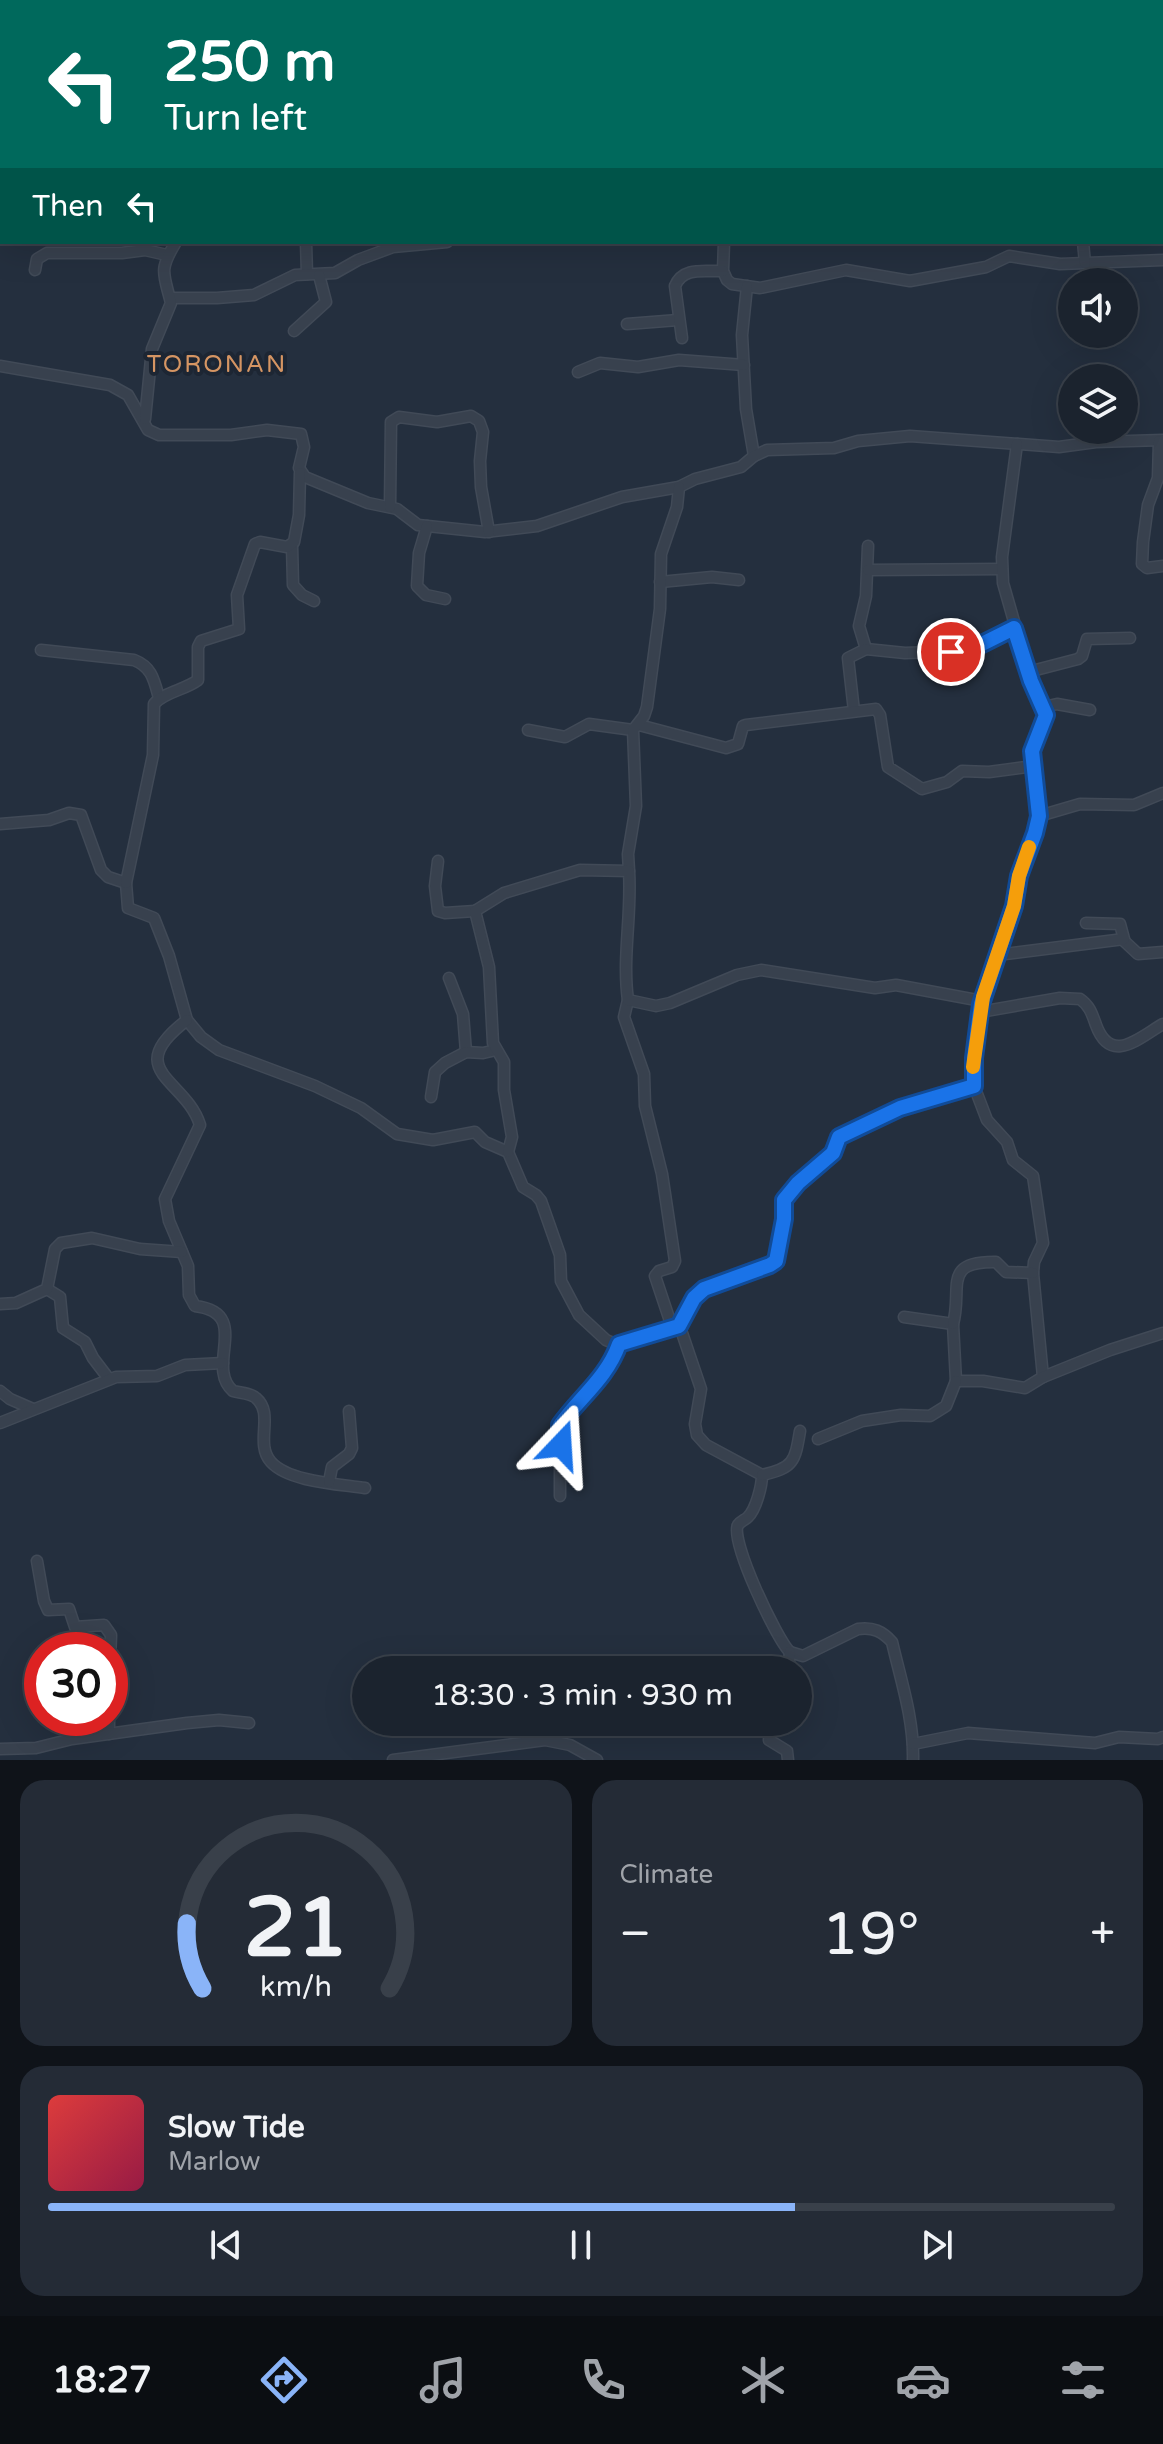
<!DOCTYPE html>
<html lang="en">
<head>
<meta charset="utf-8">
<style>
  :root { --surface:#1b232e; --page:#242b36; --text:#f1f3f6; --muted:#a0a4aa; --line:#39404a; --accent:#8ab4f8 }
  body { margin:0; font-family:"Varela Round",sans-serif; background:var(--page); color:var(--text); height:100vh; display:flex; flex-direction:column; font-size:30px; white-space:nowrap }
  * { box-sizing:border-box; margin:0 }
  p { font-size:26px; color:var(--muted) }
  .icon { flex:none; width:44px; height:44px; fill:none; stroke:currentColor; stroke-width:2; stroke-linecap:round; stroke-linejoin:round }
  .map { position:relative; height:1760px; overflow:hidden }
  .details { display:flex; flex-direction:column; gap:20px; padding:20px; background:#0f1319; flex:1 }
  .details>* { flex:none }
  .guide { position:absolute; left:0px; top:0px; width:1164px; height:244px; box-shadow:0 8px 32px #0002,0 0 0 2px var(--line); background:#00695c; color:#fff; overflow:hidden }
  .buttons { position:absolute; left:1058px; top:268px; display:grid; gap:16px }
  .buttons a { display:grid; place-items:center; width:80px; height:80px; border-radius:50%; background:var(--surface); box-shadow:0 8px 32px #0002,0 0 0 2px var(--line); font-size:40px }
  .speed { position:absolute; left:24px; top:1632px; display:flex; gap:16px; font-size:40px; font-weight:700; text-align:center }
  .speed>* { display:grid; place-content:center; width:104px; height:104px; border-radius:50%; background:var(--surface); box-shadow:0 8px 32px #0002,0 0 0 2px var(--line); line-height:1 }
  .speed .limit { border:12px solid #d22; background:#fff; color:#111 }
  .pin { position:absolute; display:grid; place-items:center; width:68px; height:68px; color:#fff; margin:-34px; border:4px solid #fff; border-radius:50%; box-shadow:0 2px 8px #0007 }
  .me { position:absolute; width:88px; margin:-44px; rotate:20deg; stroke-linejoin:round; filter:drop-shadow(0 0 6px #0008) }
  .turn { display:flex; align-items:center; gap:28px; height:168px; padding:0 32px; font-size:36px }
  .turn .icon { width:104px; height:104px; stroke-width:2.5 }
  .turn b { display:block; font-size:56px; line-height:68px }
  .then { display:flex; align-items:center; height:76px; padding:0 32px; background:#0003; gap:16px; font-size:30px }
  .big { font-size:60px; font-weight:600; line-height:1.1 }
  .details .widget { flex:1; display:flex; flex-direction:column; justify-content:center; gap:12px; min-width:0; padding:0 28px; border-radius:24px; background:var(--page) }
  .details .dial { align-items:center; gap:0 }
  .dial svg { height:208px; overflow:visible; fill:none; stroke:var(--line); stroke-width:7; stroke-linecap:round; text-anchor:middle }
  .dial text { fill:var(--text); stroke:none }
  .song { display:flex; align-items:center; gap:24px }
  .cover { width:96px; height:96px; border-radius:12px; background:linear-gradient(135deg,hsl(0 70% 55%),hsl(340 70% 35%)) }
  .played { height:8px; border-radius:4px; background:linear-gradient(90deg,var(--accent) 70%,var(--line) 70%) }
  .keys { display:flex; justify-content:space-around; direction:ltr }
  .heat { display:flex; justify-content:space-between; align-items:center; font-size:44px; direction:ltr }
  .details .tiles { flex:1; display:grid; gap:20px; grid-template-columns:1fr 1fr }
  .widget:last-child { grid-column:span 2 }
  .trip { position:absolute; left:352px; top:1656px; width:460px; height:80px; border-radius:40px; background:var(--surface); box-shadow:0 8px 32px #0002,0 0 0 2px var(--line); font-weight:600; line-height:80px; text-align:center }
  .dock { display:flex; height:128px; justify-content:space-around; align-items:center; background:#0b0e12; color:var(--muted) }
  .dock .icon { width:56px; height:56px }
  .dock .current { color:var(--accent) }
  .dock b { font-size:36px; color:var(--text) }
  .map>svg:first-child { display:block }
</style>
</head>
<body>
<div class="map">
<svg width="1163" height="1760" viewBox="0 0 1163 1760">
  <rect width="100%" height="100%" fill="#242f3e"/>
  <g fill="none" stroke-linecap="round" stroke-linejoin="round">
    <defs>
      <g id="minor">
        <path d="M638,0V2"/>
        <path d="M746,0H751"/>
        <path d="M183,2V0"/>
        <path d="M384,2L388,0"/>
        <path d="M1036,2V0"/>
        <path d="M1149,2V0"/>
        <path d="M306,242L307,274"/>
        <path d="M724,242L723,271L727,280L732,284L760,288L846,270L910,281L986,267L1009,256L1060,264L1163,260"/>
        <path d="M1083,242L1085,263"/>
        <path d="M35,270L37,259L47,253H122L145,250L167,255"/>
        <path d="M747,286L742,335L746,409L754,456"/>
        <path d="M171,298H217L254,295L295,275L335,273L358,260L393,247L447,242"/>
        <path d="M627,324L678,320"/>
        <path d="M294,331L326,302L319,275"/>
        <path d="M682,338L675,286C683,266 705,272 723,271"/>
        <path d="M0,366L110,385L128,395L148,430L159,435H231L267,430L301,434L304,447L299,468L305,477L368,503L397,509L418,525L485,532L537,526L622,497L679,487L695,479L741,467L754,456L767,450L834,448L858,441L910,436L1059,447L1096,442L1163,440"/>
        <path d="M578,372L600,363L638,367L679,360L744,365"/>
        <path d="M145,419L152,349L171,303C164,274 158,271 176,242"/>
        <path d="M1159,441L1158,478L1148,505L1143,542L1142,564L1147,568L1163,566"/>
        <path d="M390,507L391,422L399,417L437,422L471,416L479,421L483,432L480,461L481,487L489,532"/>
        <path d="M427,526L419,553L417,586L426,595L445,599"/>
        <path d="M292,545L293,585L302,595L314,601"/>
        <path d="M868,546L866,596L859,626L866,649L905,653L961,651L974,648L1014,628"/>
        <path d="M868,570L1002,569"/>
        <path d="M660,582L712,577L739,580"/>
        <path d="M41,650L134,660C152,667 154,680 159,698"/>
        <path d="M1028,672L1078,659L1082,656L1087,639L1130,638"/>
        <path d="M1044,707L1057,704L1090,710"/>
        <path d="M854,711L848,658L866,649"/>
        <path d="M639,725L726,748L738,744L743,726L746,725L876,709L880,715L888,767L922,789L947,782L962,771L989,772L1034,766"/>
        <path d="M528,730L565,737L589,724L633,730"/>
        <path d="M1039,816L1080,804L1134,805L1163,793"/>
        <path d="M0,824L49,820L69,813L81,815L101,870L108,877L126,883L128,908L154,918L169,956L187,1020L201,1037L219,1050L315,1086L361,1108L397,1134L433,1140L475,1132L485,1142L508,1152L523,1187L536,1195L541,1201L560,1255L561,1281L579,1315L606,1340L615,1344C635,1343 666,1325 680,1327L701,1389L695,1424L697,1435L706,1445L762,1475C762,1486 756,1509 748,1517C745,1520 741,1521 738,1525C729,1539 777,1640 790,1652L803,1656L858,1629C873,1627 882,1631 892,1642C901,1681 914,1719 913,1760"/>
        <path d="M438,861L435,886L438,911L445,913L475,911"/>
        <path d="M629,871L628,854L636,806L633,730L644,716L647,707L660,609L661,554L677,507L679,487"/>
        <path d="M126,883L153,755L154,704C164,692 185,690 198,680V647L201,641L239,629L237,595L255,544L260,542L287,547L294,542L299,515L300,473"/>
        <path d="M1123,940L1138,954L1163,952"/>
        <path d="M997,955L1124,939L1120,924L1086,923"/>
        <path d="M449,978L463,1014L466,1052"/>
        <path d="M628,1000L624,1017L644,1074L645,1106L662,1174L675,1261L672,1267L659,1271L655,1276L672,1327"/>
        <path d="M980,1012L1060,998L1080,999C1090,1006 1092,1014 1096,1025C1111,1066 1140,1037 1163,1024"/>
        <path d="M187,1020C120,1071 186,1079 200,1125L165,1199L169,1221L188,1266L189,1295L195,1306C253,1313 204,1366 233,1391C240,1393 251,1393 256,1398C275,1414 254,1443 271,1462C289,1482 339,1484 365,1488"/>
        <path d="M974,1086L987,1120L1007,1142L1013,1160L1033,1176L1043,1243L1034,1262L1033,1273L1043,1377"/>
        <path d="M431,1097L435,1072L445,1063L466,1052L483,1053L496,1050"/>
        <path d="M508,1152L512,1137L504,1090V1062L493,1043L489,967L475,911L504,893L580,870L629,871C632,914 622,957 628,1000L656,1006L670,1003L737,975L761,970L875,988L896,985L982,1001"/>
        <path d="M47,1289L60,1297L63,1328L85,1342L93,1358L109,1379"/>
        <path d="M0,1304L16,1303L47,1289L55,1249L61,1243L92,1238L140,1249L182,1252"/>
        <path d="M904,1317L953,1324L956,1381H983L1025,1388L1043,1377L1110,1350L1163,1333"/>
        <path d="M953,1324C963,1288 941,1261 996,1262L1006,1272L1033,1273"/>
        <path d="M679,1326L694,1298L704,1289L770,1265L776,1261L784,1219V1200L798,1183L833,1153L839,1137L900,1108L974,1086V1058L981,1004L1014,906L1019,876L1039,816L1032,751L1046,715L1031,681L1003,583L1002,557L1017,444"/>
        <path d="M0,1391L10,1399L33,1409"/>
        <path d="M0,1423L116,1377L157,1376L185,1365L223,1363"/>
        <path d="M818,1439L862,1421L901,1415L930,1416L946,1406L956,1381"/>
        <path d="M762,1475C794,1468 795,1461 800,1431"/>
        <path d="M329,1482L332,1467L349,1454L352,1448L349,1411"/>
        <path d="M560,1496V1425C580,1397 607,1378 619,1344"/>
        <path d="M37,1561L44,1601L48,1610L69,1609L75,1627L104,1625L111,1635L110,1661"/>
        <path d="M788,1670L790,1652"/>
        <path d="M771,1722L769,1740L787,1751L788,1760"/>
        <path d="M109,1734V1718"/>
        <path d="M913,1744L968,1733L1095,1743L1119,1737L1158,1739L1163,1737"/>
        <path d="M0,1749L36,1748L72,1739L187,1723L219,1720L249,1723"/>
        <path d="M393,1760L545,1740L570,1745L597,1760"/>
      </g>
      <g id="tertiary">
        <path d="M1056,0H1083"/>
        <path d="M1124,0L1140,2"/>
        <path d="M884,2L886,0"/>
        <path d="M1162,4H1163"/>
        <path d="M0,74L2,76"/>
      </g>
    </defs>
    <use href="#minor" stroke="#414a57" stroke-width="13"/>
    <use href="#tertiary" stroke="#414a57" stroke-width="15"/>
    <use href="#minor" stroke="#38414e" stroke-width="10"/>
    <use href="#tertiary" stroke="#38414e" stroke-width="12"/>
  </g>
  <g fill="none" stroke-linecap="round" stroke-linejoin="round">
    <defs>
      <path id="route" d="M561,1445L560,1425C580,1397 607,1378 619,1344L679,1326L694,1298L704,1289L770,1265L776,1261L784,1219V1200L798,1183L833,1153L839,1137L900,1108L974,1086V1058L981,1004L1014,906L1019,876L1035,833L1039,816L1032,751L1046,715L1031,681L1014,628L974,648L951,652"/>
    </defs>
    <use href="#route" stroke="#114b97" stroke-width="20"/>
    <use href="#route" stroke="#1a73e8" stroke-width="14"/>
    <path stroke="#f59e0b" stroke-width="14" d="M973,1067L983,997L1014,906L1019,876L1029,847"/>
  </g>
  <g text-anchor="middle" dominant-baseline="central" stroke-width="8" stroke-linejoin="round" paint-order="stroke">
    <g font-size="24" letter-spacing="2" fill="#d59563" stroke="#1d2633">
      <text x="217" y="364">TORONAN</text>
    </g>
  </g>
</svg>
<div class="buttons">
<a><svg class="icon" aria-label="sound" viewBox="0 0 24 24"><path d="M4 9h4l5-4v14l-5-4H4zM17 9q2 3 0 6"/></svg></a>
<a><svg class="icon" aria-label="layers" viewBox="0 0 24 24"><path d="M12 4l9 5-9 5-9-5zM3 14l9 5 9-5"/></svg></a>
</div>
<div class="speed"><div class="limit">30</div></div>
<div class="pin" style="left:951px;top:652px;background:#d93025"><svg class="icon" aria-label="arrive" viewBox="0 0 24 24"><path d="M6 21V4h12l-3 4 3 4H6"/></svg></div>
<svg class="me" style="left:561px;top:1445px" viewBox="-20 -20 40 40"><path d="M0-17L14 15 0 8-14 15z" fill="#1a73e8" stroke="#fff" stroke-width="4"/></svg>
<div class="trip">18:30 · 3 min · 930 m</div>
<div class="guide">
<div class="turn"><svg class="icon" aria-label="left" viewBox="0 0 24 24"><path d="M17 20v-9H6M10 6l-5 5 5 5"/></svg><div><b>250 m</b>Turn left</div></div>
<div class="then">Then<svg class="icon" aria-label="left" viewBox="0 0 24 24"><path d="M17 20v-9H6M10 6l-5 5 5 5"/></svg></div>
</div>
</div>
<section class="details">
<div class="tiles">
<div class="widget dial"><svg viewBox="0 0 100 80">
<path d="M14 69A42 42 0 1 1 86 69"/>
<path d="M14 69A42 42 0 0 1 8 44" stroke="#8ab4f8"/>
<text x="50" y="56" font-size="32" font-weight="700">21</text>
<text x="50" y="72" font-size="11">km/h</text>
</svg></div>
<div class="widget"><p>Climate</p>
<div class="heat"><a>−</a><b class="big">19°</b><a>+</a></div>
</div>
<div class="widget">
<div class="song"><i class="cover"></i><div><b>Slow Tide</b><p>Marlow</p></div></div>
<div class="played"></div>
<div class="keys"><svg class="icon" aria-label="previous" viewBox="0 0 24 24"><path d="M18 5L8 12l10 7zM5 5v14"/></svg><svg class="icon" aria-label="pause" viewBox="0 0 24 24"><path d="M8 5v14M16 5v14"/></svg><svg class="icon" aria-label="next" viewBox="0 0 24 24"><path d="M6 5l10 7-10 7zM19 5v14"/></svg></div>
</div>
</div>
</section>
<nav class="dock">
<b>18:27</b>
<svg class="icon current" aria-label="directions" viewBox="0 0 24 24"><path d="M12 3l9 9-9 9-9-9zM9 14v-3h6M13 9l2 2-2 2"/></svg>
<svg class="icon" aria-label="music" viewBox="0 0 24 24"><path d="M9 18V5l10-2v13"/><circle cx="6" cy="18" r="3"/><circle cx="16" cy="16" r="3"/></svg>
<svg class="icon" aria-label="phone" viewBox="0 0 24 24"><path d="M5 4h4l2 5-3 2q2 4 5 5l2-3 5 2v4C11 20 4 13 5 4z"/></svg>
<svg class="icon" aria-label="climate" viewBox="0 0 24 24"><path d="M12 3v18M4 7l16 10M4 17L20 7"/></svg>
<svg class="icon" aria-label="car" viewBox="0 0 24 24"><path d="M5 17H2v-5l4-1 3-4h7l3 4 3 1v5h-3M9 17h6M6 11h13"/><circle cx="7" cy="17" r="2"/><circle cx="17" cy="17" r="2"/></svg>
<svg class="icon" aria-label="filters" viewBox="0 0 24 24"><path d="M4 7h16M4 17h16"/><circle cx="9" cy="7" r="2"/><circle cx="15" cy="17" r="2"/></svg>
</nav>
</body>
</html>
